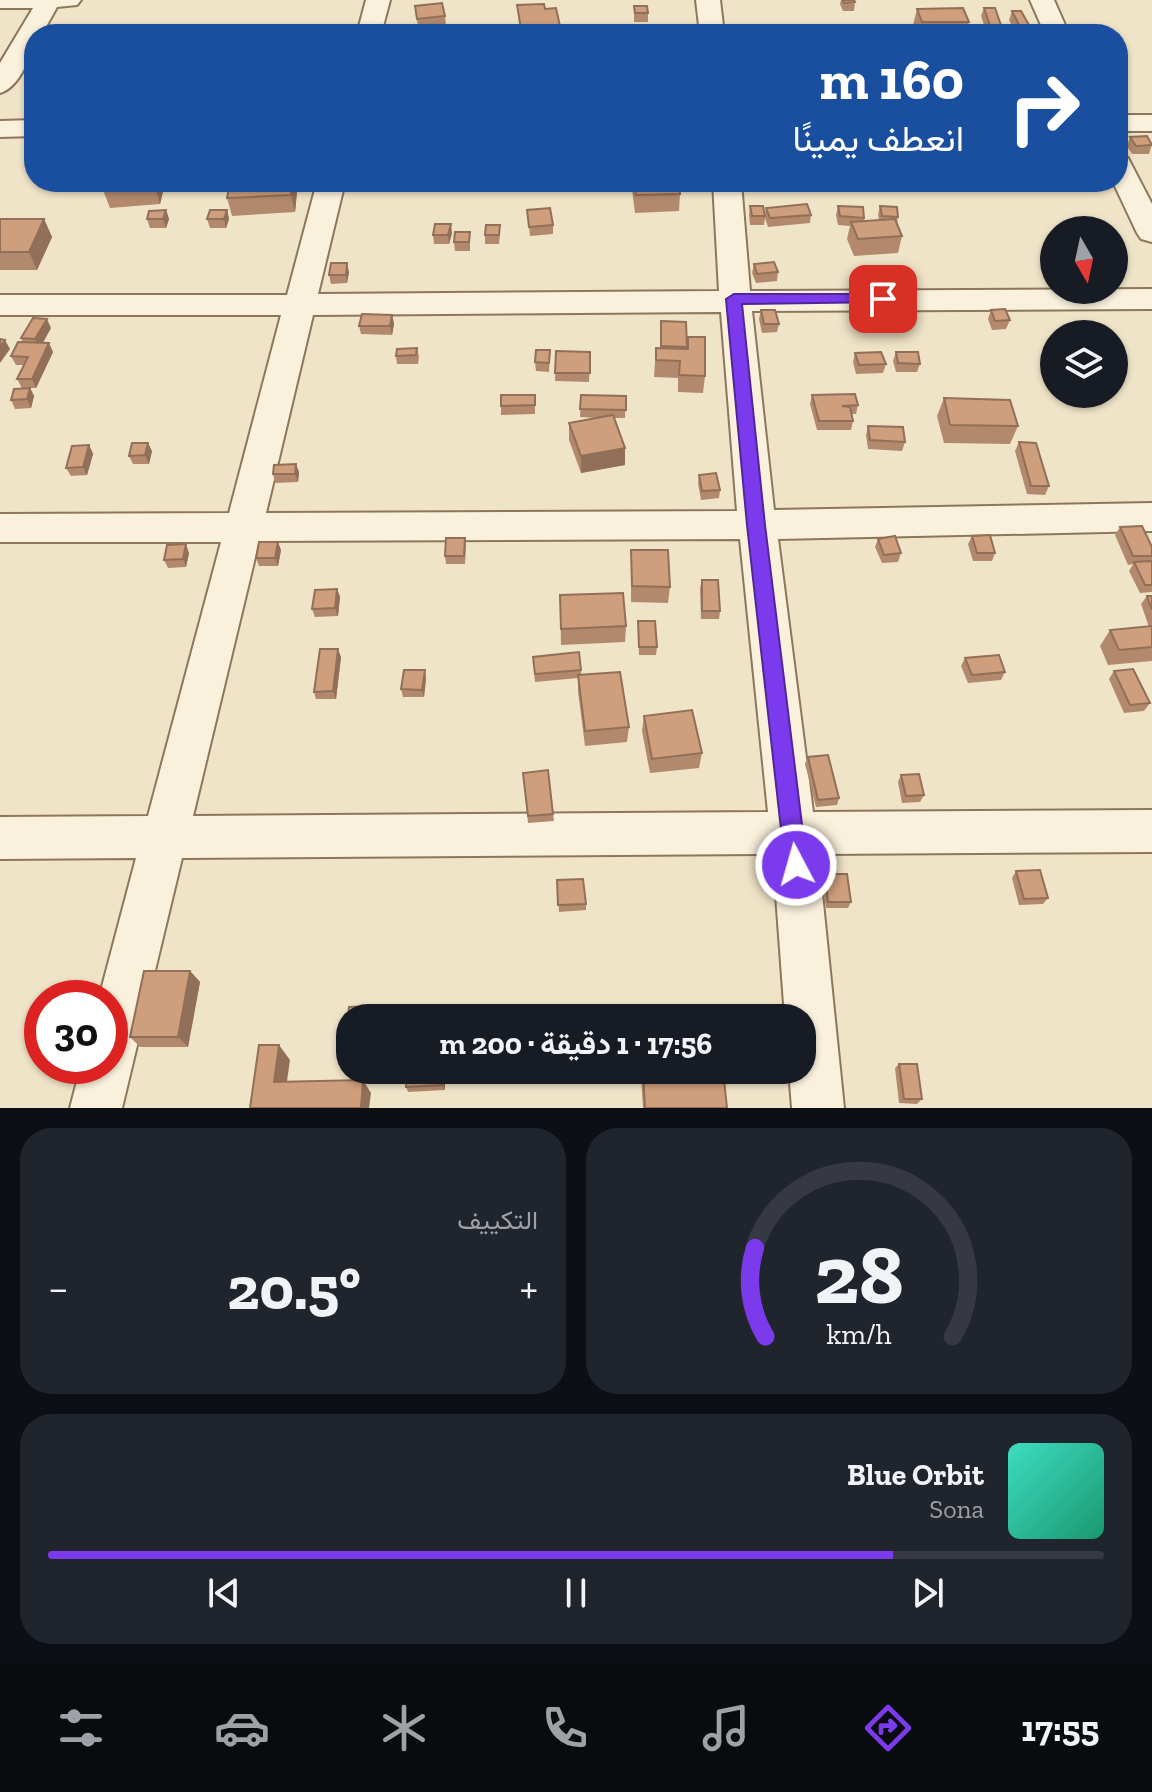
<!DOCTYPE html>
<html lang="ar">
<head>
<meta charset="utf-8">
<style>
  :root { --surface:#171b24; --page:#20242c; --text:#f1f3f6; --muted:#9ea1a6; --line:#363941; --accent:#7c3aed }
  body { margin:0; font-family:"Zilla Slab",Vazirmatn,serif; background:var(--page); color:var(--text); direction:rtl; height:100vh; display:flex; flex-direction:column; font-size:30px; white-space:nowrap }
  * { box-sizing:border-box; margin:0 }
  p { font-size:26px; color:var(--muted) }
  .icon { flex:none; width:44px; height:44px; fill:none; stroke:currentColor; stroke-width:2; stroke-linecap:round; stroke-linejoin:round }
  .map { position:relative; height:1108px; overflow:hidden; direction:ltr }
  .side { display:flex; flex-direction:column; gap:20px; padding:20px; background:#0d0f14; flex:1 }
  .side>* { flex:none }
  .banner { position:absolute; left:24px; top:24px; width:1104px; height:168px; border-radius:32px; box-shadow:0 2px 6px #0004; direction:rtl; background:#1a4fa0; color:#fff; overflow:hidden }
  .needle { width:52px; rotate:171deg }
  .tools { position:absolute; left:1040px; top:216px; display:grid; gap:16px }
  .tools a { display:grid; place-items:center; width:88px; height:88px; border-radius:50%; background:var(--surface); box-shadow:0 2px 6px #0004; font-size:40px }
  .speed { position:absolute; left:24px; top:980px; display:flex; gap:16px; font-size:40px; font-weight:700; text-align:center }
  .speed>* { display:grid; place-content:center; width:104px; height:104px; border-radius:50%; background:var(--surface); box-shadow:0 2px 6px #0004; line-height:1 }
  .speed .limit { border:12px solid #d22; background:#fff; color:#111 }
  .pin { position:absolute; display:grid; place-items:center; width:68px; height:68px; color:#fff; margin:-34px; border-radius:16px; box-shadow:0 4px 12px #0006 }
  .me { position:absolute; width:88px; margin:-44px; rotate:354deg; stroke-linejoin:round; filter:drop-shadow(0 0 6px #0008) }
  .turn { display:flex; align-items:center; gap:28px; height:168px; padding:0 32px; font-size:36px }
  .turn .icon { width:104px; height:104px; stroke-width:2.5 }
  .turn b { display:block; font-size:56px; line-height:68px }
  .big { font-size:60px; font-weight:700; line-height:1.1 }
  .side .card { flex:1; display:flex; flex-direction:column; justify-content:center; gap:12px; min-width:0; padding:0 28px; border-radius:32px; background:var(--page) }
  .side .dial { align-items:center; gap:0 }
  .dial svg { height:208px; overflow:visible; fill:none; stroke:var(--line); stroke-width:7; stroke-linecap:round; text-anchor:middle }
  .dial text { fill:var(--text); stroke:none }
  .song { display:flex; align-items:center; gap:24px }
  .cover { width:96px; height:96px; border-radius:12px; background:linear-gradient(135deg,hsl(170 70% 55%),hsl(160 70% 35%)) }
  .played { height:8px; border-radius:4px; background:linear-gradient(90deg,var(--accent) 80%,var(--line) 80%) }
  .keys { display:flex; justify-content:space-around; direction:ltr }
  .heat { display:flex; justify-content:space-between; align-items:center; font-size:44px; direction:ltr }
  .side .tiles { flex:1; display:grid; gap:20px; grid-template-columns:1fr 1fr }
  .card:last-child { grid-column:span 2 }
  .trip { position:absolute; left:336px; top:1004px; width:480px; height:80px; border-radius:32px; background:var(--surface); box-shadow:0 2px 6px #0004; font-weight:700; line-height:80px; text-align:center; direction:rtl }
  .tabs { display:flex; height:128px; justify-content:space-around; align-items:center; background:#090b0e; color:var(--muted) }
  .tabs .icon { width:56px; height:56px }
  .tabs .selected { color:var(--accent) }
  .tabs b { font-size:36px; color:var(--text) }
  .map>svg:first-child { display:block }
</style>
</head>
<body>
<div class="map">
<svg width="1152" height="1108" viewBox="0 0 1152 1108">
  <rect width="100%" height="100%" fill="#f0e4c8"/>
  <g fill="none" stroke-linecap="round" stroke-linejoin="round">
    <defs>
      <g id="minor">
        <path d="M0,0H81L77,5L57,7L42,34H34C34,53 19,88 0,93V63L33,8H0Z"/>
        <path d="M366,0H390L381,34H357Z"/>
        <path d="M696,0H720L724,34H700Z"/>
        <path d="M1030,0H1054L1069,34H1045Z"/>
        <rect x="1118" y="115" width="34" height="16"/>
        <path d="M34,120V136L0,137V121Z"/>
        <path d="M1118,156L1128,158L1152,204V242L1141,239L1137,233L1113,182H1118Z"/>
        <path d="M317,182H345L318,294L719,291L713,182H741L750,291L1152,289V309L752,311L774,510L1152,503V531L778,539L813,812L1152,810V852L818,854L844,1108H792L789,1070H802V1018H785L773,854L182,858L122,1108H70L81,1066H110V998H99L136,858L0,859V817L148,816L221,542H0V514L229,513L281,315H0V295H287ZM721,312L737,511L266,513L313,315ZM740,539L768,812L193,816L259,541Z"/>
      </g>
    </defs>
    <use href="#minor" stroke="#8d765c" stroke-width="4"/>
    <use href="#minor" fill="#faf1dc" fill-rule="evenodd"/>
  </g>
  <g fill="#b2896c">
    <path d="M841,0H854L855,2L854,11H843L840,4Z"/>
    <path d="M517,5L545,9L560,26V34H520Z"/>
    <path d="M415,6L445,16L446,25L418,27Z"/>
    <path d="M634,6L648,13V22H634Z"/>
    <path d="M984,8L1003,31V34H987L981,16Z"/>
    <path d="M917,9L969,22L966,34H916L913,25Z"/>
    <path d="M1012,11L1029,25L1026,34H1016L1009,20Z"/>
    <path d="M1130,137L1152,144L1149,154H1132L1127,146Z"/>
    <path d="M105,182H162L164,188L160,204L110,208L103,190Z"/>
    <path d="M631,182H668L669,186L680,194L679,211L635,213Z"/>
    <path d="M771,182H818L772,185Z"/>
    <path d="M297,192L295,212L232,216L227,198Z"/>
    <path d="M750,206L765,214L766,208L811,215L810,223L768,227L765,218L764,225H750L749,215Z"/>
    <path d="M838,206L864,218V221L879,220L878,215L880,206L898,217L897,223L902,236L898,253L854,256L847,239L850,226L838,225L836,215Z"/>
    <path d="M166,210L169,219L166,228H150L147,219Z"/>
    <path d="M227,210L229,219L226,228H210L207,219Z"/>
    <path d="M527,210L553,225V234L530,236Z"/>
    <path d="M0,219H44L52,237L37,270H0Z"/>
    <path d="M470,232V251H455L454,242Z"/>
    <path d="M452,233L449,244H434L433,235Z"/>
    <path d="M500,234L499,244H485V235Z"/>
    <path d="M754,264L778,272L777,281L756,283L752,273Z"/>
    <path d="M349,272L347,283L331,284L329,275Z"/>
    <path d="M761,310L779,324L777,332L762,333L759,319Z"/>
    <path d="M991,310L1010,320L1006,329L992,330L988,319Z"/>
    <path d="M392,315L394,324L392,335L361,334L359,326Z"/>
    <path d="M661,321L687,345L705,376L703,393L678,392V378L654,377L656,348H660Z"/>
    <path d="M51,328L42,343L53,352L36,388H30L34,396L31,408L15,409L11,400L22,388L17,379L24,365H16L11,356L23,343L21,338Z"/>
    <path d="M417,348L419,357L418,364H397L396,356Z"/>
    <path d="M550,350L549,372L536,371L535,362Z"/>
    <path d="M556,351L590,352L589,382L555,381Z"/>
    <path d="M896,352L920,364L917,372H896L893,361Z"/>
    <path d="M855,353L886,364L883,373L856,374L853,362Z"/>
    <path d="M501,395H535V414L501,415Z"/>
    <path d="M581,395L626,396L625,418H615L625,448V465L581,473L569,440V423L597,418L580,417Z"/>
    <path d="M812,395L858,405L856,414H852L853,421L851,430H817L810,404Z"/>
    <path d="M944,398L1018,426L1010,444L944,443L937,416Z"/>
    <path d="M868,426L905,442L902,451L868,449L866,435Z"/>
    <path d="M1019,442L1049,486L1045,495L1027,494L1015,451Z"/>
    <path d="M89,445L93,454L87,475L71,476L66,468Z"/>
    <path d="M152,451L149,464H133L129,456Z"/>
    <path d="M299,472L298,482L275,483L273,474Z"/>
    <path d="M699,475L720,490L719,498L701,500L698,483Z"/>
    <path d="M1120,527L1152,547V592L1140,593L1129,571L1133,564L1128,565L1115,535Z"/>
    <path d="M972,536L995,553L992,561H973L968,544Z"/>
    <path d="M465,538L466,547L465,564H446L445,556Z"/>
    <path d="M878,539L901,553L898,562L882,563L875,547Z"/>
    <path d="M281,550L278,566H259L256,558Z"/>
    <path d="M631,550L670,587L668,603L631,602Z"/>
    <path d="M189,553L186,567L168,568L164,560Z"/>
    <path d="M702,580L720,611L719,619H701L700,588Z"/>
    <path d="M337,589L340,597L338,616L315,617L312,609Z"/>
    <path d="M560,595L626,626L625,642L561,645Z"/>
    <path d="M1147,596H1152V661L1108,665L1100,646L1110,630L1149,627L1141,604Z"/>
    <path d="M638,621L657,647L656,655H639Z"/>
    <path d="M341,657L336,699H316L314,692Z"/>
    <path d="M533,657L581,670V675L629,727L627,742L585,746L578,691V678L535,682Z"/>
    <path d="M965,658L1005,672L1001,680L968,683L961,666Z"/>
    <path d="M1114,671L1150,703L1144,711L1124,713L1109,679Z"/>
    <path d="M426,678L424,697H403L401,689Z"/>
    <path d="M644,716L702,753L699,768L650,773L642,731Z"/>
    <path d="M808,757L839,798L837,805L816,807L805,764Z"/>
    <path d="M523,773L553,814L554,821L528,823Z"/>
    <path d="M901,775L924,795L920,802L902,803L898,782Z"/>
    <path d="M1016,871L1048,898L1043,904L1019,905L1012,878Z"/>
    <path d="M825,874L851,902L848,908H826L822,881Z"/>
    <path d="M557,880L586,904V910L559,912Z"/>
    <path d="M190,971L200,982L188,1047H140L130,1037Z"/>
    <path d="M899,1064L922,1099L917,1104L899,1103L895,1068Z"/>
    <path d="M445,1070V1090L408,1092L406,1087Z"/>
    <path d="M642,1070L727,1108H643L641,1077Z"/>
  </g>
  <g fill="#916f58">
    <path d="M156,182H162L164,188L160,204L155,187Z"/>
    <path d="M292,182H295L297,192L295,212L291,195Z"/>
    <path d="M166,210L169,219L166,228L163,219Z"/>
    <path d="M227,210L229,219L226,228L224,219Z"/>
    <path d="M44,219L52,237L37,270L29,252Z"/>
    <path d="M451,224L452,233L449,244L448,235Z"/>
    <path d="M347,263L349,272L347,283L346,275Z"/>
    <path d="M392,315L394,324L392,335L390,326Z"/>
    <path d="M47,319L51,328L40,348L35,339Z"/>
    <path d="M5,340L10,349L0,363V347Z"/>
    <path d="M49,343L53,352L36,388L32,379Z"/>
    <path d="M30,388L34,396L31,408L27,399Z"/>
    <path d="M148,443L152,451L149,464L145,455Z"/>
    <path d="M89,445L93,454L87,475L83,467Z"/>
    <path d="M625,448V465L581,473V456Z"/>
    <path d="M296,464L299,472L298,482L295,474Z"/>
    <path d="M278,542L281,550L278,566L275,558Z"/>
    <path d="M186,544L189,553L186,567L183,559Z"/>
    <path d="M337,589L340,597L338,616L335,608Z"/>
    <path d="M338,649L341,657L336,699L333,691Z"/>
    <path d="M425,670L426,678L424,697L422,690Z"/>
    <path d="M190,971L200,982L188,1047L178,1037Z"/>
    <path d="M279,1045L290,1060L285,1095L274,1082Z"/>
    <path d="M444,1070H445V1090L443,1085Z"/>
    <path d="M363,1080L371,1093L369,1108H361Z"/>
  </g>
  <g fill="#cf9f7d" stroke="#916f58" stroke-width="2">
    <path d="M843,0H854L855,2L844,3Z"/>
    <path d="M442,3L445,16L417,19L415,6Z"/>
    <path d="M544,4L545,9L556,8L560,26L521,28L517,5Z"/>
    <path d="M634,6H647L648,13H635Z"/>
    <path d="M963,8L969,22H922L917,9Z"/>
    <path d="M984,8H995L1003,31H992Z"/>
    <path d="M1012,11H1021L1029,25H1019Z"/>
    <path d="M1147,136L1152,145L1136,146L1130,137Z"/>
    <path d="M105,182H156L155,187L103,190Z"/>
    <path d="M230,182H292L291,195L227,198Z"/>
    <path d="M633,182H668L669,186L679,185L680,194L636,195Z"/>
    <path d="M807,204L811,215L770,218L766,208Z"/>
    <path d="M750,206H763L765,216H752Z"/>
    <path d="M838,206L863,207L864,218L840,216Z"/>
    <path d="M880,206L897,207L898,217L882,216Z"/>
    <path d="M550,208L553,225L529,227L527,210Z"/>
    <path d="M166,210L163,219H147L149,211Z"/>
    <path d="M210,210H227L224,219H207Z"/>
    <path d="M0,219H44L29,252H0Z"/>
    <path d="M895,219L902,236L858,239L851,222Z"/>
    <path d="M435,224H451L448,235H433Z"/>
    <path d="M486,225H500L499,235H485Z"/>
    <path d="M455,232H470L469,242H454Z"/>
    <path d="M774,262L778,272L757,274L754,264Z"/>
    <path d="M331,263H347L346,275H329Z"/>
    <path d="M1005,309L1010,320L995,321L991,310Z"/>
    <path d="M761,310H775L779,324H764Z"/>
    <path d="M362,314L392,315L390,326H359Z"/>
    <path d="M33,318L47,319L35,339L21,338Z"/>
    <path d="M661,321L686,322L687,347L661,346Z"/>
    <path d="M688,337H705V376L679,375L680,361L656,360V348L688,349Z"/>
    <path d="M0,339L5,340L0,347Z"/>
    <path d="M18,342L49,343L32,379H17L28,357L11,356Z"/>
    <path d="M417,348L416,355L396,356L397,349Z"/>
    <path d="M536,350H550L549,363L535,362Z"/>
    <path d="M556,351L590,352V373H555Z"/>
    <path d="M881,352L886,364L859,365L855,353Z"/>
    <path d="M896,352H918L920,364L898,363Z"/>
    <path d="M30,388L27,399L11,400L14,389Z"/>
    <path d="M855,394L858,405L842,406L850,407L853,421H819L812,395Z"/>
    <path d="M501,395H535V405L501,406Z"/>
    <path d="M581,395L626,396V410L580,409Z"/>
    <path d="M944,398L1010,400L1018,426L950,425Z"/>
    <path d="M613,415L625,448L581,456L569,423Z"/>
    <path d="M868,426L903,427L905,442L870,440Z"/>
    <path d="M1019,442L1036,443L1049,486H1031Z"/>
    <path d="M132,443H148L145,455L129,456Z"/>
    <path d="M89,445L83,467L66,468L72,446Z"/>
    <path d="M296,464L295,474H273L274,465Z"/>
    <path d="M716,473L720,490L702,491L699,475Z"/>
    <path d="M1142,526L1152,547V556H1133L1120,527Z"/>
    <path d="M990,535L995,553H977L972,536Z"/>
    <path d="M895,536L901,553L884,555L878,539Z"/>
    <path d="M446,538H465L464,556H445Z"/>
    <path d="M259,542H278L275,558H256Z"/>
    <path d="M186,544L183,559L164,560L167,545Z"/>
    <path d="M631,550H668L670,587L632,586Z"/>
    <path d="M1152,561V585H1145L1134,562Z"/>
    <path d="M702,580H718L720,611H702Z"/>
    <path d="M337,589L335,608L312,609L315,590Z"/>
    <path d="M623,593L626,626L561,629L560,595Z"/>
    <path d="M1147,596H1152V610Z"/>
    <path d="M638,621H655L657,647H639Z"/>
    <path d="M1152,626V647L1119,650L1110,630Z"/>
    <path d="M320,649H338L333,691L314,692Z"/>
    <path d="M579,652L581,670L535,674L533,657Z"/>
    <path d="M999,655L1005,672L972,675L965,658Z"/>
    <path d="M1133,669L1150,703L1130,705L1114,671Z"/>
    <path d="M404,670H425L422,690L401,689Z"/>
    <path d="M620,672L629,727L585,731L578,675Z"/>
    <path d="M692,710L702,753L652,759L644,716Z"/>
    <path d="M828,755L839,798L818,800L808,757Z"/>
    <path d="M548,770L553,814L528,816L523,773Z"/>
    <path d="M919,774L924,795L906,796L901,775Z"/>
    <path d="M1040,870L1048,898L1024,899L1016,871Z"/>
    <path d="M825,874H847L851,902H828Z"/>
    <path d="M583,879L586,904L558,905L557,880Z"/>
    <path d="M144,971H190L178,1037H130Z"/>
    <path d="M377,1006L376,1018H350V1041H346L349,1007Z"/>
    <path d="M259,1045H279L274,1082L363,1080L361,1108H250Z"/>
    <path d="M899,1064H917L922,1099H904Z"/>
    <path d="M407,1070H444L443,1085L406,1087Z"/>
    <path d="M643,1070H723L727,1108H645Z"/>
  </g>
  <path fill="#7c3aed" stroke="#51269a" stroke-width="2" d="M883,294L891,299L889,302L742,304L765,525L807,865L803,872L796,875L788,872L785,865L747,525L726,299L734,294Z"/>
</svg>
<div class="tools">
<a><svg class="needle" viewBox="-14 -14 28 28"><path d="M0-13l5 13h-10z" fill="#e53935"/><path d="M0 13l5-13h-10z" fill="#9ea1a6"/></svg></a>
<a><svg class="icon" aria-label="layers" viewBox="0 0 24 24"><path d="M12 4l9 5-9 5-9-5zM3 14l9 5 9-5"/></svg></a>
</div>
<div class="speed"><div class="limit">30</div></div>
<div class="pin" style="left:883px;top:299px;background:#d93025"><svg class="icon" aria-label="arrive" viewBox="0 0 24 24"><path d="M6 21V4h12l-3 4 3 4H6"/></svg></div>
<svg class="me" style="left:796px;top:865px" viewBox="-20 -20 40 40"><circle r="17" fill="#7c3aed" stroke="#fff" stroke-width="3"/><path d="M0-11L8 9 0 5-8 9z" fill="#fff"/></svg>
<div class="trip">17:56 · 1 دقيقة · 200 m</div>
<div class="banner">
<div class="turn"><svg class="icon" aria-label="right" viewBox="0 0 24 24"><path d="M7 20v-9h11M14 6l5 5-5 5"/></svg><div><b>160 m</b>انعطف يمينًا</div></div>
</div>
</div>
<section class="side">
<div class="tiles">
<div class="card dial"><svg viewBox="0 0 100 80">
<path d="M14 69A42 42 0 1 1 86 69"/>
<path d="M14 69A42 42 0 0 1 10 35" stroke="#7c3aed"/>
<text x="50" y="56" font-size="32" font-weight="700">28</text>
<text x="50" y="72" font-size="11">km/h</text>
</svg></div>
<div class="card"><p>التكييف</p>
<div class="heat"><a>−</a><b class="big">20.5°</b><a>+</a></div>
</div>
<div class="card">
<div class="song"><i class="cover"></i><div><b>Blue Orbit</b><p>Sona</p></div></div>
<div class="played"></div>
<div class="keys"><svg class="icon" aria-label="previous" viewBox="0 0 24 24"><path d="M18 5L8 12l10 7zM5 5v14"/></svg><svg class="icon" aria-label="pause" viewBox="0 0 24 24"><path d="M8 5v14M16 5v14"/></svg><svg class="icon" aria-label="next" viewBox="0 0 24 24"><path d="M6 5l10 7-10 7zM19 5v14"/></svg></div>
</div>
</div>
</section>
<nav class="tabs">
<b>17:55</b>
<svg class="icon selected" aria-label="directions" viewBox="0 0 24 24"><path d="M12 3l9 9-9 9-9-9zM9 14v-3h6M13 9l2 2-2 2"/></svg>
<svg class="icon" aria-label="music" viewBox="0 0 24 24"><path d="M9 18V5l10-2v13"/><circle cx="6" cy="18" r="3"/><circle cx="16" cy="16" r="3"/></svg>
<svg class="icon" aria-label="phone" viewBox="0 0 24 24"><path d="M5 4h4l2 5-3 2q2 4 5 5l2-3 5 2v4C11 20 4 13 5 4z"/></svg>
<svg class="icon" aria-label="climate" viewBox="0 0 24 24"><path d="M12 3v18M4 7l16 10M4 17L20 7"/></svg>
<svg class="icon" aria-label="car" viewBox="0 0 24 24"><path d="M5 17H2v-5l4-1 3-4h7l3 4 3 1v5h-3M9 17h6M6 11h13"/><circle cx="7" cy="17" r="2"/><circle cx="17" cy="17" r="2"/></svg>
<svg class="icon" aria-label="filters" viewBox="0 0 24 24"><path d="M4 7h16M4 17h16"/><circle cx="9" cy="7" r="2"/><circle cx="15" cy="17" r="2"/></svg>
</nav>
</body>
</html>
